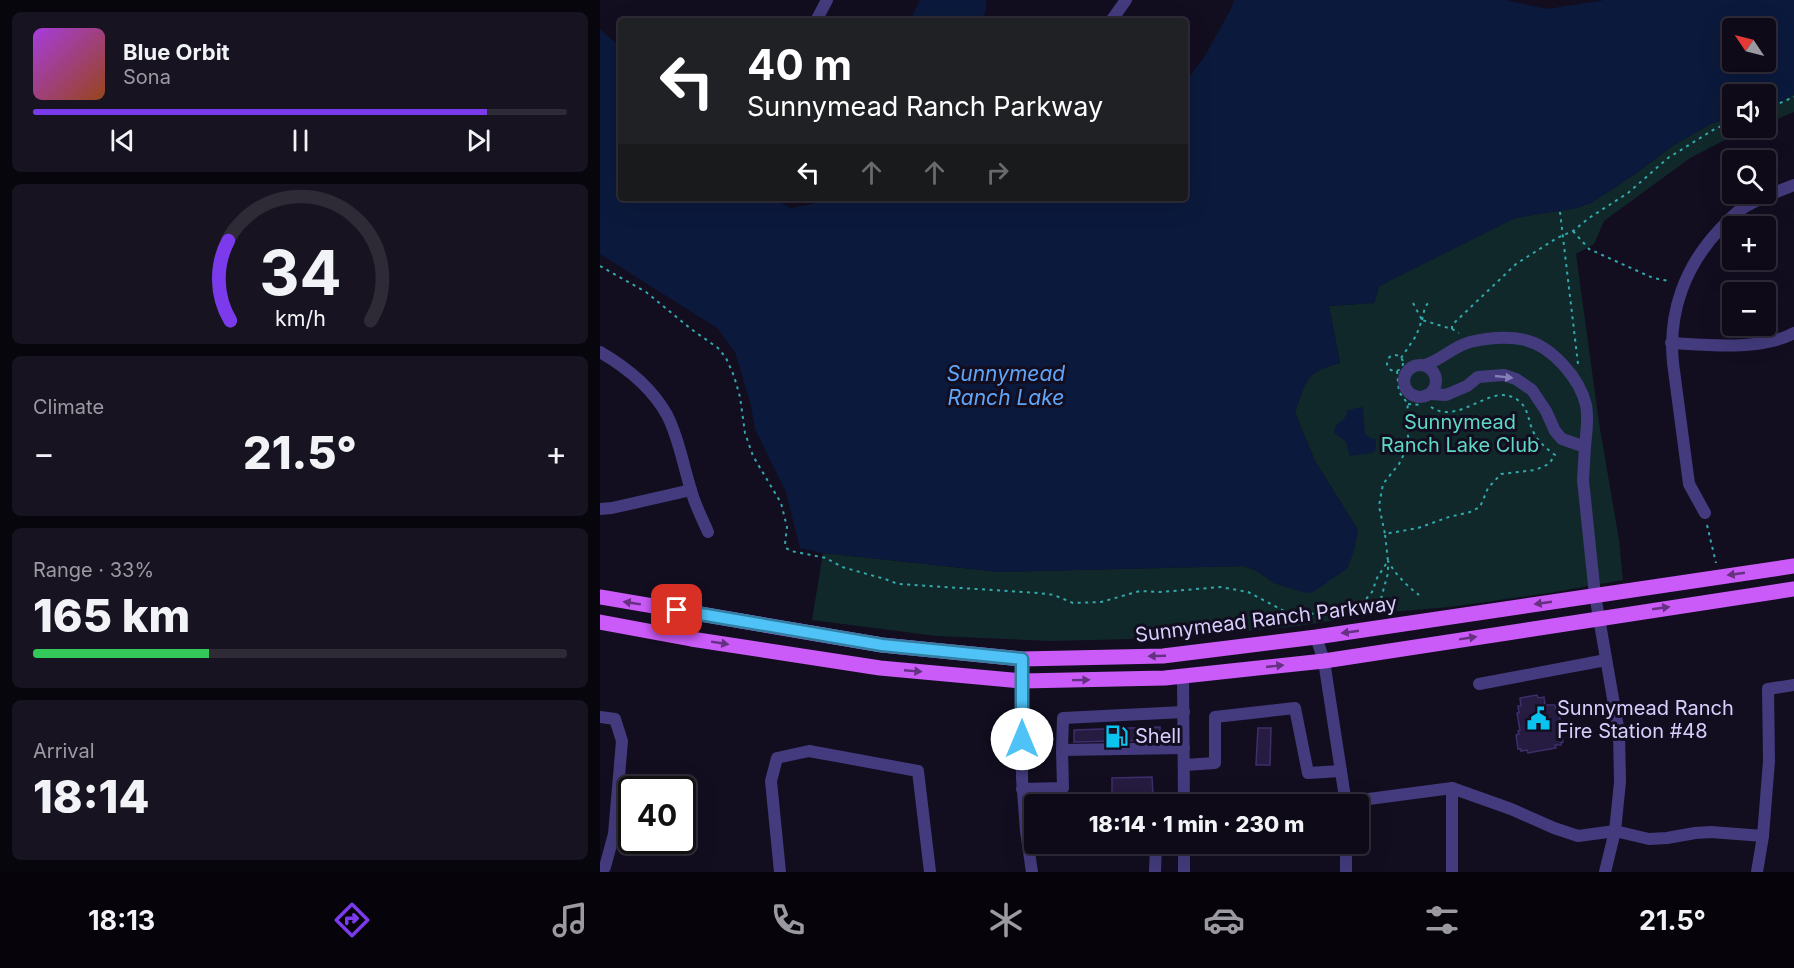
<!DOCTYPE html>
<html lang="en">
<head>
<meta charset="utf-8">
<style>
  :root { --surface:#0e0a18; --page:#171321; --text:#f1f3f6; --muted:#9b9aa2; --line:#2e2b37; --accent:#7c3aed }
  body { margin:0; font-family:Inter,sans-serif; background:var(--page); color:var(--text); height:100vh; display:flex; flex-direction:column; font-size:22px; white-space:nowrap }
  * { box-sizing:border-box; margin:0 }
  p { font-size:20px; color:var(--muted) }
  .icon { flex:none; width:33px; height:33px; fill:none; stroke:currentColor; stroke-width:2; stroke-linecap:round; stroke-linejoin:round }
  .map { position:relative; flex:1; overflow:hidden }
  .drawer { display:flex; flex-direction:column; gap:12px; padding:12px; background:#08060d; width:600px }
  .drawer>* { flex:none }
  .banner { position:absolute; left:18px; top:18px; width:570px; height:183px; border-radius:6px; box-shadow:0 6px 24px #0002,0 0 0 2px var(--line); background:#202124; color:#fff; overflow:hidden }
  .needle { width:39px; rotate:305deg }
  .tools { position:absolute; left:1122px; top:18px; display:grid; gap:12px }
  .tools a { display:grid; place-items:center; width:54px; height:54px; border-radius:6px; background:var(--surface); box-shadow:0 6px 24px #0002,0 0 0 2px var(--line); font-size:30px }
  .speed { position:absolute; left:18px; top:776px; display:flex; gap:12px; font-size:30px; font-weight:700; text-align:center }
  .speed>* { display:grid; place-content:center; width:78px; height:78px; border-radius:50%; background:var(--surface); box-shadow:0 6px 24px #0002,0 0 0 2px var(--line); line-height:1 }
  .speed .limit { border:3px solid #111; border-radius:9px; background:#fff; color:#111 }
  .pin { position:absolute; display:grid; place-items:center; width:51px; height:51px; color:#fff; margin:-26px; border-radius:12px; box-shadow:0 3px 9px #0006 }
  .me { position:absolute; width:66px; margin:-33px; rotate:0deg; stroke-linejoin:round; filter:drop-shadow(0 0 4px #0008) }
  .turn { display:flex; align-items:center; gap:21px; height:126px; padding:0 30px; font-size:27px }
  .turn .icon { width:78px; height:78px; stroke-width:2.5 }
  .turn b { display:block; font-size:42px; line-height:51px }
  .lanes { display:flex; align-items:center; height:57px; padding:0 30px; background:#0003; justify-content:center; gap:30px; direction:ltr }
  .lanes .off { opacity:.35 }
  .big { font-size:45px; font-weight:800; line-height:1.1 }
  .drawer .widget { flex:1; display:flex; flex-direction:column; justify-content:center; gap:9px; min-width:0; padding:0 21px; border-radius:9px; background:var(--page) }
  .drawer .dial { align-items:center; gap:0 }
  .dial svg { height:156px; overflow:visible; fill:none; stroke:var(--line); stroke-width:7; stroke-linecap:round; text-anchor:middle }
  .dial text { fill:var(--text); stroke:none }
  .song { display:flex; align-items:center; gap:18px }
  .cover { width:72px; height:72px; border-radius:9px; background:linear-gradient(135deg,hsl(280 70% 55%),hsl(20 70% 35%)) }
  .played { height:6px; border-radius:3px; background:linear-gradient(90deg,var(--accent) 85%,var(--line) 85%) }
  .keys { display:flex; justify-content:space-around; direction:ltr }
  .heat { display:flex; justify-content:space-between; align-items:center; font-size:33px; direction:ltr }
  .charge { height:9px; border-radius:4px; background:linear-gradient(90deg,#34c759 33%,var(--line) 0) }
  .trip { position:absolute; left:424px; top:794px; width:345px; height:60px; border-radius:6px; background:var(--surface); box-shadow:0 6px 24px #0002,0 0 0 2px var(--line); font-weight:800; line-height:60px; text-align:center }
  .menu { display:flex; height:96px; justify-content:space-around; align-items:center; background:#06040a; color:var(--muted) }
  .menu .icon { width:42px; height:42px }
  .menu .active { color:var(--accent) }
  .menu b { font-size:27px; color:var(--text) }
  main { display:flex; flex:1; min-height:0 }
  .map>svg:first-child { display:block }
</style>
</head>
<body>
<main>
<section class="drawer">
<div class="widget">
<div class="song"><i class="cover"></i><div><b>Blue Orbit</b><p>Sona</p></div></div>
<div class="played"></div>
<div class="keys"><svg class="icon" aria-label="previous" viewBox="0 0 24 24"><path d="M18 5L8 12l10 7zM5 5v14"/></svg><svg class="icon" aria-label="pause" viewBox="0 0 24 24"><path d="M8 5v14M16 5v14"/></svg><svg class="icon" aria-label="next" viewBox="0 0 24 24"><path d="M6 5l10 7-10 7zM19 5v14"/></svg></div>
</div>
<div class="widget dial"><svg viewBox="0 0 100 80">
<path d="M14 69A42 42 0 1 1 86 69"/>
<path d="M14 69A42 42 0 0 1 13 28" stroke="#7c3aed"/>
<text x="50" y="56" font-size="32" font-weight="700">34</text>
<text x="50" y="72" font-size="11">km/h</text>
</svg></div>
<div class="widget"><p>Climate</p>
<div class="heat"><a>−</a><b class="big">21.5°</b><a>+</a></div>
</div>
<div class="widget"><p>Range · 33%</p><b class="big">165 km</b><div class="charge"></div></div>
<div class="widget"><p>Arrival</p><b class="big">18:14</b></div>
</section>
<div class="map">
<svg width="1194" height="872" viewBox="0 0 1194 872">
  <rect width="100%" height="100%" fill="#120e20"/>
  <g fill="#11282a">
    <path d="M1194,94V112L1166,124V106L1184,100Z"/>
    <path d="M1132,117V128H1156L1129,138L1090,158L1004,221L994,244L976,254L999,423L1019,540L1023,580L949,593L850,607L779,613L699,626L572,638L450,641L336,636L212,620L223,553L400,572L644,566L657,571L674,583L704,592L758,530L715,461L695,413C706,381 704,372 740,363L729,306L774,303L779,286L915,218L976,208L991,203L1035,174L1074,145L1110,124Z"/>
  </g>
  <g fill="#0b193c" fill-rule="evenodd">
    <path d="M320,0H386V9L382,21H310Z"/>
    <path d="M634,0H905L947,9L1005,0H1194V94L1184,100L1166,106V94H1132V117L1110,124L1074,145L1035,174L991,203L976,208L915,218L779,286L774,303L729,306L740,363C705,372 706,381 695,413L715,461L758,530L755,547L748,568L713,592L705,593L674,583L657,571L644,566L400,572L223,553L200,548L186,492L155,429L151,405L135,352L117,328L0,254V29L21,48V198H171L191,208L213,204L219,198H585V82L603,59L631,9ZM1132,28H1166V62H1132Z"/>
    <path d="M763,407L765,434L772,439H776V450L772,453L750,456C745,440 749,443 735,434C732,421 747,424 747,410Z"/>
  </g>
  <g fill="#261b40" stroke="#3f2e6b" stroke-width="1.5">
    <path d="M937,695L938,698L944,697L945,705H955L956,712H959L963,742L961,743V745H955L956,748L928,753L927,750L921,751V749H918L916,735L919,734L918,731L920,730L917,713H919L918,706H921L920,698Z"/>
    <path d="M560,727V740L474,742V730Z"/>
    <path d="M658,728H671L670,765H656Z"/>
    <path d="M552,777L553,795L512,796V778Z"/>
  </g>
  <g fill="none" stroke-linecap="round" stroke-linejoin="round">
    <g stroke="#33a9ad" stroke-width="2" stroke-dasharray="3 4.5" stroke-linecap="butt">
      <path d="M1166,109L1194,97"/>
      <path d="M960,212L978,364"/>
      <path d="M973,231L989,249L1053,278L1069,281"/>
      <path d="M0,266L46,292L91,329L118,348L126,358L134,376L140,397L145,433L153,456L181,503L187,527L185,544L186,548L191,551L226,558L242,567L285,579L298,584L439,593L454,595L473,603L501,602L540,591L560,592L621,587L648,592L686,612L716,614L746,611L760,606L772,592L777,578L788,561L785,534"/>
      <path d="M813,303L822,320"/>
      <path d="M822,320L825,307L829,302"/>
      <path d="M852,329V325L916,264L957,238L973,231L989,218L1028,193L1068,158L1113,130L1132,121"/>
      <circle cx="795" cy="363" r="8"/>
      <path d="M801,358L816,336L822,320L852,329L859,333"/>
      <path d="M797,371L799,392L808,404L805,427L810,442L799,464L783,484L779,506L785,534L818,528L849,517L870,512L880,507L888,488L901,474L935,470L949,464L955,455C946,448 937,441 933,431C928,421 929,409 919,401C892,379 861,427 831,407"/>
      <path d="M808,404L823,405"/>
      <path d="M1107,525L1116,563"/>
      <path d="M779,606L788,573V561C796,575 806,585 819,595"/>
    </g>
    <g stroke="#433b7d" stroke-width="12">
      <path d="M216,21L227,0"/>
      <path d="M511,21L526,0"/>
      <path d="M1071,343C1107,345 1161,351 1194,333"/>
      <path d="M0,352C26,367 52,388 67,415C79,438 83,465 91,490C95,505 102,518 108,532"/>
      <circle cx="820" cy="381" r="16"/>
      <path d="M825,365C841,360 854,346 870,342C888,338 907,336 925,340C952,346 980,379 986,405C989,419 986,433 985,447L962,439L955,431L946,411L932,390L916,379L904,375L878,377L867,386L846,395L830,394"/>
      <path d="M985,447L983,480L995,595L1019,733L1020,782L1015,831L1005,872"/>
      <path d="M0,509L12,508L91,490"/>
      <path d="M1105,513L1089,484L1073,363C1068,312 1085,266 1120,229C1126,223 1133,215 1140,210C1156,199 1176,192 1194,185"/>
      <path d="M716,637L724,661L746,804"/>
      <path d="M422,659V778L426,831L432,872"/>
      <path d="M583,676L584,804"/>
      <path d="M879,684L1006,660"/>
      <path d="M584,712L463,718L462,750L584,748"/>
      <path d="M0,717L15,719L22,741L14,834L5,867L0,868"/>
      <path d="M585,765L615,763V717L695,708L708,773L741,771"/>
      <path d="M852,788L911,809L954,828L978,836L1015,831L1049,839L1067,838L1095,833L1111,832L1163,836"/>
      <path d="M422,789L463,788L462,750"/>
      <path d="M626,804L746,802L852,788V872"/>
      <path d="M746,843V872"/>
      <path d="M180,872L171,781L177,758L209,751L318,771L330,872"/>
      <path d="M555,872L556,843"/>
      <path d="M584,872V843"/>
      <path d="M1157,872L1163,836L1169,761L1168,689L1194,685"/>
    </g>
    <g stroke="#cb5bf8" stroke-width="15">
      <path d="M0,597L282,645L422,659L563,656L716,637L1194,566"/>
      <path d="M0,622L91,639L280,668L422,681L565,678L724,661L1194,589"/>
    </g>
  </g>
  <defs><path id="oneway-solid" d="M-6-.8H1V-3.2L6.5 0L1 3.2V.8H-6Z" transform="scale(1.5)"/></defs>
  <use fill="#867eb7" href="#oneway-solid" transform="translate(904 377) rotate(6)"/>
  <g fill="#653181">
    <use href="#oneway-solid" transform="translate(1136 574) rotate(172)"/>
    <use href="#oneway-solid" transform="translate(32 603) rotate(-171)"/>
    <use href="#oneway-solid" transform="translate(943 603) rotate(172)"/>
    <use href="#oneway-solid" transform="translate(1061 608) rotate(-8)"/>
    <use href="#oneway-solid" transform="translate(750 632) rotate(172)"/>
    <use href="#oneway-solid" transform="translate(868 638) rotate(-9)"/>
    <use href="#oneway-solid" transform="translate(120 643) rotate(9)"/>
    <use href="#oneway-solid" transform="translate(557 656) rotate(178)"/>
    <use href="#oneway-solid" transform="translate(675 666) rotate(-6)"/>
    <use href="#oneway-solid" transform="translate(313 671) rotate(5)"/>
    <use href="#oneway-solid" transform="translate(481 680) rotate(-1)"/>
  </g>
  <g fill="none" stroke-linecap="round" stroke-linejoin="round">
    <defs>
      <path id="route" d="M77,610L282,645L422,659V739"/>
    </defs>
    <use href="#route" stroke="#337fa1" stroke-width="15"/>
    <use href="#route" stroke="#4fc3f7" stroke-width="10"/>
  </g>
  <defs>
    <symbol id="civic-bare" viewBox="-9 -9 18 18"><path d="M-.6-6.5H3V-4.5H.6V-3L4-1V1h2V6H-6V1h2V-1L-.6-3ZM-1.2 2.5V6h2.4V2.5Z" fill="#0ac3ee" stroke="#120e20" stroke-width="2.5" paint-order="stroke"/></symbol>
    <symbol id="fuel-bare" viewBox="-9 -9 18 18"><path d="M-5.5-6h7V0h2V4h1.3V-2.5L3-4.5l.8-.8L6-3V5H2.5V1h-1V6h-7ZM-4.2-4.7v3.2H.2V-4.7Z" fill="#0ac3ee" stroke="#120e20" stroke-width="2.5" paint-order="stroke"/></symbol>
  </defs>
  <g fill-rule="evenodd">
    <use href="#civic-bare" x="922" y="702" width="33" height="33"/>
    <use href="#fuel-bare" x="500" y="720" width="33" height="33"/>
  </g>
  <g text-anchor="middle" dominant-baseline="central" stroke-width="6" stroke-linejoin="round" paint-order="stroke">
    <g font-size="20" fill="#5ed9c5" stroke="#120e20">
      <text x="860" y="422">Sunnymead<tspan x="860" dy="23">Ranch Lake Club</tspan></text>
    </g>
    <g font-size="20" fill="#d8cffd" stroke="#120e20">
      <text transform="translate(666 619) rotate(-7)">Sunnymead Ranch Parkway</text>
    </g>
    <g font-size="20" fill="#d8cffd" stroke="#120e20" text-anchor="start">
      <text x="957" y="708">Sunnymead Ranch<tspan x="957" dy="23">Fire Station #48</tspan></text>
      <text x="535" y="736">Shell</text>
    </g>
    <g font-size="21" font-style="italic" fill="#61a5f8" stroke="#120e20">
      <text x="406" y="373">Sunnymead<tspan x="406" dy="24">Ranch Lake</tspan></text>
    </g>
  </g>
</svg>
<div class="tools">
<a><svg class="needle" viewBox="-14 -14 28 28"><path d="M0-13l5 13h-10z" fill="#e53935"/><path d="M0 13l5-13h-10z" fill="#9b9aa2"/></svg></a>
<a><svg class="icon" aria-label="sound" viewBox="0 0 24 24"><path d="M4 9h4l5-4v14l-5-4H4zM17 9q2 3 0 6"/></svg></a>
<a><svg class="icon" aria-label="search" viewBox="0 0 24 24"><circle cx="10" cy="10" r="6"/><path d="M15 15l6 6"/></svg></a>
<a>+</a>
<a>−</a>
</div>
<div class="speed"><div class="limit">40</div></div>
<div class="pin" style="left:77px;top:610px;background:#d93025"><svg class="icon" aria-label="arrive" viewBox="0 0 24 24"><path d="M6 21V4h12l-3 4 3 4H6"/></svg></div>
<svg class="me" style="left:422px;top:739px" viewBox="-20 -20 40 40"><circle r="19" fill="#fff"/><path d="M0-13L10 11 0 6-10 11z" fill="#4fc3f7"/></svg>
<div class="trip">18:14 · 1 min · 230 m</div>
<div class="banner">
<div class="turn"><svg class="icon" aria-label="left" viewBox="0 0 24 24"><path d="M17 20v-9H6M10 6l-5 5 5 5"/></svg><div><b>40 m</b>Sunnymead Ranch Parkway</div></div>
<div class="lanes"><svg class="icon" aria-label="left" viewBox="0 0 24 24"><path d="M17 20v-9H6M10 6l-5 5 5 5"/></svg><svg class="icon off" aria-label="ahead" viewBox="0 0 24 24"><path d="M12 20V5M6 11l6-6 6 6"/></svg><svg class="icon off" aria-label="ahead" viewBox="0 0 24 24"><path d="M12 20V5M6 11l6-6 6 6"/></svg><svg class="icon off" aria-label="right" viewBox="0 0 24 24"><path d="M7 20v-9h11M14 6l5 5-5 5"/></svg></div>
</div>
</div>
</main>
<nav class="menu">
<b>18:13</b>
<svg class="icon active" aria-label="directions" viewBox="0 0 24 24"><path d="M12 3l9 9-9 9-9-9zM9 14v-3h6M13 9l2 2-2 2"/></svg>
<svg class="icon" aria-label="music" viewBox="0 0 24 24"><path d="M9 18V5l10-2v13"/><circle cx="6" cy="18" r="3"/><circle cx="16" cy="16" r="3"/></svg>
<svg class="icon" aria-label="phone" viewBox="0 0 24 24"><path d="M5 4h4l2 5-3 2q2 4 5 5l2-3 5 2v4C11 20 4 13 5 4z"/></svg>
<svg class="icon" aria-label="climate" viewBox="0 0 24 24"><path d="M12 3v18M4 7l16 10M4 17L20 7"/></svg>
<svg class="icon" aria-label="car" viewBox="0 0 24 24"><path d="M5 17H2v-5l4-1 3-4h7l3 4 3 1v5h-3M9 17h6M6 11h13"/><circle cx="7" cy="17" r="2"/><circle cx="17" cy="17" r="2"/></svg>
<svg class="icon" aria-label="filters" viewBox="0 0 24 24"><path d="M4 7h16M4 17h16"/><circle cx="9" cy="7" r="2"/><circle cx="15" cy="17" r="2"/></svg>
<b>21.5°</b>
</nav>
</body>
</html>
